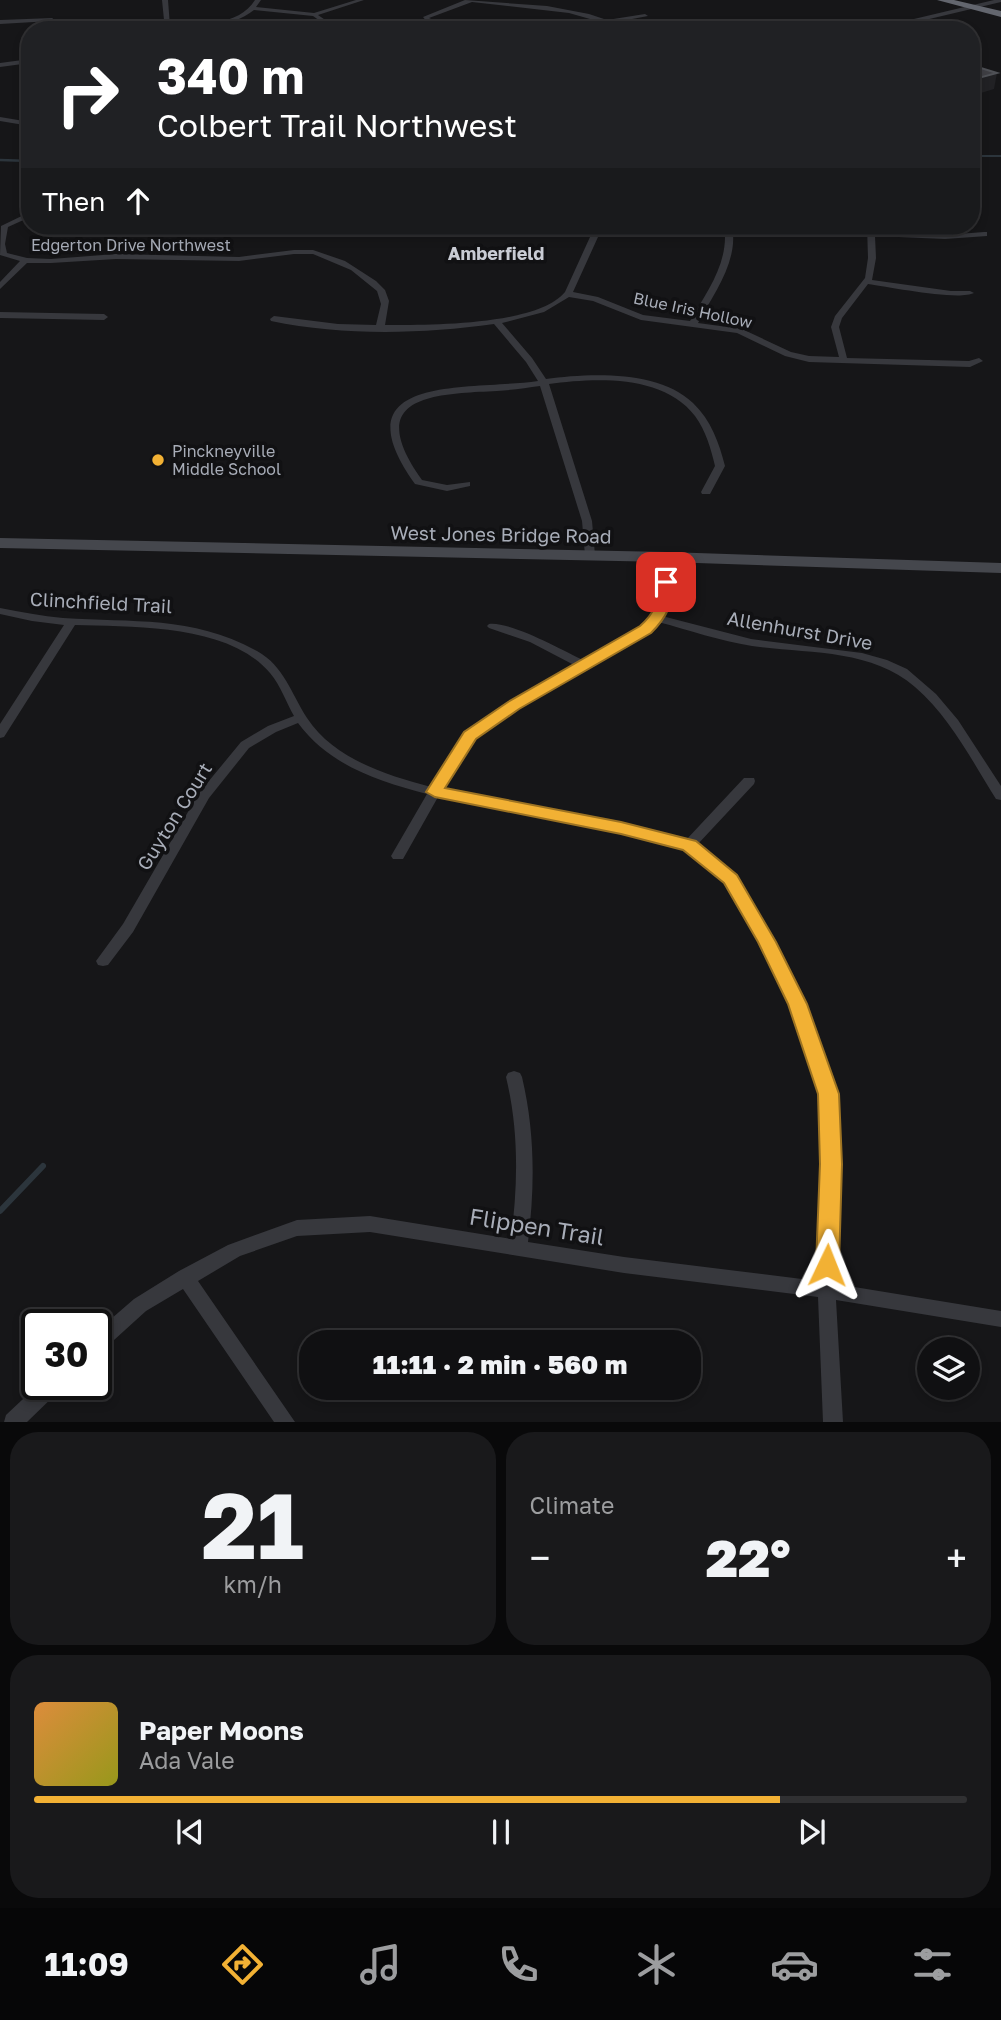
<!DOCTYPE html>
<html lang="en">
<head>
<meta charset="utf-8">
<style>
  :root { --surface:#101012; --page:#19191b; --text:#f1f3f6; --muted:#9c9d9f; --line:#303032; --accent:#f2b134 }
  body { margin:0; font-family:"Golos Text",sans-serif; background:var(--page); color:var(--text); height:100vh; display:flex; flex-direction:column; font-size:26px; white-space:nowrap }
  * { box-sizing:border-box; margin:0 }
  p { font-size:23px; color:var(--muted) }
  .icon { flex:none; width:38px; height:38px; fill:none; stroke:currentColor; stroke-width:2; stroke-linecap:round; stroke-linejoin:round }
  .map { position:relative; height:1422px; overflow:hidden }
  .sheet { display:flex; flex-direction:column; gap:10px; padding:10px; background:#09090a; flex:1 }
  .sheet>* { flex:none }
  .guide { position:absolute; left:21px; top:21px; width:959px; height:214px; border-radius:28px; box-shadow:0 4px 10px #0003,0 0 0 2px var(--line); background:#202124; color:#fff; overflow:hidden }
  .tools { position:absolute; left:917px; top:1337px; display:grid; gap:14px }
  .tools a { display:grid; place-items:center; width:63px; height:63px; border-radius:50%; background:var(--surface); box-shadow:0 4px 10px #0003,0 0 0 2px var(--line); font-size:35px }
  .speed { position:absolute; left:21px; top:1309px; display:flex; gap:14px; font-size:35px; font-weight:700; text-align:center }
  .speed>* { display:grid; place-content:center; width:91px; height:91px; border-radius:50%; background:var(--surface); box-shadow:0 4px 10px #0003,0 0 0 2px var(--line); line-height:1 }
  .speed .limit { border:4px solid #111; border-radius:10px; background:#fff; color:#111 }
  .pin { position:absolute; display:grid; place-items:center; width:60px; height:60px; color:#fff; margin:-30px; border-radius:14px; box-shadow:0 4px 10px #0006 }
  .me { position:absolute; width:77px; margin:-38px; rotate:2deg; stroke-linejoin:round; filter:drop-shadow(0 0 5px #0008) }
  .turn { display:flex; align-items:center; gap:24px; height:147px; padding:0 21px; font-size:32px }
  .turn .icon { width:91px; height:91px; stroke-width:2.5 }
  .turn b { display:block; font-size:49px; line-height:60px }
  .then { display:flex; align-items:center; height:66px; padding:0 21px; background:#0003; gap:14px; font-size:26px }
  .big { font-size:52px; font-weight:800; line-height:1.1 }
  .sheet .card { flex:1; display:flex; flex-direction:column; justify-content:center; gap:10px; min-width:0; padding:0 24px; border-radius:28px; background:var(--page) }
  .sheet .dial { align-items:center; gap:0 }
  .dial b { font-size:91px; line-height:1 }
  .song { display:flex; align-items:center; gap:21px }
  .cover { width:84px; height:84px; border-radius:10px; background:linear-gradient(135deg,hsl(30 70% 55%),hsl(60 70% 35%)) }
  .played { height:7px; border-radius:4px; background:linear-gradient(90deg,var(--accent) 80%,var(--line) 80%) }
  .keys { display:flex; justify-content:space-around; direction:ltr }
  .heat { display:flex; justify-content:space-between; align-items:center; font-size:38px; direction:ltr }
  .sheet .tiles { flex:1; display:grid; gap:10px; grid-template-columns:1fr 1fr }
  .card:last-child { grid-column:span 2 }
  .trip { position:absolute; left:299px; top:1330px; width:402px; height:70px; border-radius:28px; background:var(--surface); box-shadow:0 4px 10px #0003,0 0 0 2px var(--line); font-weight:800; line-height:70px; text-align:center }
  .tab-bar { display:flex; height:112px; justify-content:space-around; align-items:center; background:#060607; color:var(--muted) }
  .tab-bar .icon { width:49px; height:49px }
  .tab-bar .current { color:var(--accent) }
  .tab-bar b { font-size:32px; color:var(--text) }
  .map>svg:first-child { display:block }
</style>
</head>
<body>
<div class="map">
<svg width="1001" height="1422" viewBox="0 0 1001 1422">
  <rect width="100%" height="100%" fill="#161618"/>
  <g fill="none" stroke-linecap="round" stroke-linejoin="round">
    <path stroke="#2c353c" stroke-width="2" d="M971,156H1001"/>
    <path stroke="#2c353c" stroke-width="2.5" d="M0,160L30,161"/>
    <path stroke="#2c353c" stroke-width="6" d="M0,1211L43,1166"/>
    <g fill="#37383d" fill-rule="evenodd">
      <path d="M162,0H168L170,26C199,24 238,27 255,0H261L256,7L314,13L356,0H364L318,15L340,30H333L313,16L254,10C230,29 195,28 165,30Z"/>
      <path d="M465,0L547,6L589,14L607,20L645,14L648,16L611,23L620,30H613L604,23L569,13L472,2L429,18L444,25V27L427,22L423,17Z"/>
      <path d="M994,0H1001V2L883,30H860L876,28Z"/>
      <path d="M53,18L51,21L0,24V20Z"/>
      <path d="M30,59V63L0,67V63Z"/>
      <path d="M0,117L30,122V126L0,121Z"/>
      <path d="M30,212V217L8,227L5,244L7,253L27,258L51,259L116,254L239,257L294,250H313L345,261L376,281L385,290L389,301L385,325C427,325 537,326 565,292L595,226H603L573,292L598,297L643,315L690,321C707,292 730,261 724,226H732C739,261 714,293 698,323L742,329L791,352L809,356L839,357L831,327L835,316L865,278L868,258L867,226H875V232L945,235L984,232H987V236L945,239L875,236L876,258L872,280L951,291H970L974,293C958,301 890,287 868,284L842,318L839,327L847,358L969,361L979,358L983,361L970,367L809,362L785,356L737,333L641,320L593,301L569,297L544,312L502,323L532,358L546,379C590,373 659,370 693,403C711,420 719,443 725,466L710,494H702L701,492L715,466C711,449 706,431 695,416C663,374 595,378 549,384L592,521L595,555L590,558L585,555L582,521L540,386C526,388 512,390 497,391C432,394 362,396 422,480L447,485L470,482V486L447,491L415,484C335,372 470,391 538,381L526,362L494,324C422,334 343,336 271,321L270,319L274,316L338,324L376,325L381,304L377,291L351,270L313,254H294L239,261L116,259L51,263H27L0,289V282L20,261L0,255L1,226Z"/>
      <path d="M0,312L104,314L108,317L104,320L0,318Z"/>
      <path d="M667,554L672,557C672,578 673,597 662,616L751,639L862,653L887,660L907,669L936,694L958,720L1001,786V800L996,799C972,761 950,717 915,687C870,648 806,654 752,646C720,641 689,630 658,622L650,631L517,708L474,739L442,789L636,827L686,840L744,778H754L755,781L754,784L697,845L718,860L734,875L765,923L796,986L834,1085L840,1145L836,1284L1001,1311V1327L836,1300L843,1422H823L818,1297L624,1273L370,1232L297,1236L240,1256L198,1281L295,1422H274L183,1289L146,1311L103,1350L96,1352V1332L134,1299L179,1271L228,1245L297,1220L370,1216L511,1239C518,1184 519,1131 506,1077L508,1073L514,1071L520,1073L522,1077C535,1132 535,1186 528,1242L624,1257L818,1281L824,1145L821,1096L817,1079L790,1007L761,943L724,881L709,866L686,850L649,838L438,797L403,859H393L391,856L427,794C378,781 330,766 298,723L276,732L249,748L209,798L133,932L108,965L103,966L98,965L96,961L123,924L199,793L241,742L268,726L294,716C286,702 281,686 270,673C229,624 134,627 75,625L4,737L0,738V724L64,625L32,621L0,614V608C21,612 42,616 63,618C134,623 191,615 257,651C284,666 291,693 307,718C334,759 386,775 431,787L466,733L509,702L574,665L530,642L489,628L487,626L489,624C510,621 562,650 583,660L642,627C661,606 661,584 662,557Z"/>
      <path d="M39,1384H62L60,1390L27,1422H4L6,1415Z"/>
    </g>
    <path fill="#45474d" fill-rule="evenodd" d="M0,538L667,552L1001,563V573L667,562L0,548Z"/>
    <path fill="#63666e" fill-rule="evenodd" d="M937,0H954L1001,11V17Z"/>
  </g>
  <path fill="#212124" d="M997,73L994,89L971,96V80Z"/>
  <path fill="#3f3f44" stroke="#4f5156" stroke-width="2" d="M971,65L997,73L971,80Z"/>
  <path fill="#f2b134" stroke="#9d7322" stroke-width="2" d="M666,578L673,582C673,604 667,617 651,633L519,709L476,739L445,788L621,822L696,841L737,875L776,942L807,1004L839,1094L842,1164L839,1265L836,1272L827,1275L819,1272L816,1265L820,1164L818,1094L788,1004L758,942L724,883L683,850L621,834L435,797L426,792L464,732L508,702L640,626C655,613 658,602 659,582Z"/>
  <circle fill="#f2b134" stroke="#111113" stroke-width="2.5" cx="158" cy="460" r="7"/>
  <g text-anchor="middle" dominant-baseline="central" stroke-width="7" stroke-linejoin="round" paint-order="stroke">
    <g font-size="16" fill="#a8adb8" stroke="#111113">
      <text x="131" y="245">Edgerton Drive Northwest</text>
      <text transform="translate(693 310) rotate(12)">Blue Iris Hollow</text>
    </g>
    <g font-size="16" fill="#a8adb8" stroke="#111113" text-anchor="start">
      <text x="172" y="451">Pinckneyville<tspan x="172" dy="18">Middle School</tspan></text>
    </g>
    <g font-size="18" font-weight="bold" fill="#c9ccd4" stroke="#111113">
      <text x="496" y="253">Amberfield</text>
    </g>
    <g font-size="19" fill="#a8adb8" stroke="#111113">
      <text transform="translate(501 534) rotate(1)">West Jones Bridge Road</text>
      <text transform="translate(101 602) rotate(3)">Clinchfield Trail</text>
      <text transform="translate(800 630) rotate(10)">Allenhurst Drive</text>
      <text transform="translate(174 816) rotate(-58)">Guyton Court</text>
    </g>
    <g font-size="23" fill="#a8adb8" stroke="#111113">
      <text transform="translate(537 1226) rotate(9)">Flippen Trail</text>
    </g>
  </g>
</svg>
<div class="tools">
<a><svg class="icon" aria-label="layers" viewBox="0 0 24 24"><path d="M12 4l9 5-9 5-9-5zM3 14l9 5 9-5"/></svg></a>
</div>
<div class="speed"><div class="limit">30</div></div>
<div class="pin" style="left:666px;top:582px;background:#d93025"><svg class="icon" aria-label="arrive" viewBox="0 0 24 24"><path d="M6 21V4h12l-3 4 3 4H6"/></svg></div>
<svg class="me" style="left:827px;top:1265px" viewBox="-20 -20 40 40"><path d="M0-17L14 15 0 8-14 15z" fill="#f2b134" stroke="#fff" stroke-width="4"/></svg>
<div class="trip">11:11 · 2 min · 560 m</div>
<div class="guide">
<div class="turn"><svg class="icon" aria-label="right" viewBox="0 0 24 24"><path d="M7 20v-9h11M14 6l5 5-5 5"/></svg><div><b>340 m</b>Colbert Trail Northwest</div></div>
<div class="then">Then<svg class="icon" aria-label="ahead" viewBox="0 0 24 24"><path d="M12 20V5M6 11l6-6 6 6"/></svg></div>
</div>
</div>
<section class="sheet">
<div class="tiles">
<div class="card dial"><b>21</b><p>km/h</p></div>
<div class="card"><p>Climate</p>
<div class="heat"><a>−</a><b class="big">22°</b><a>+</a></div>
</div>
<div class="card">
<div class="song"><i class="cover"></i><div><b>Paper Moons</b><p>Ada Vale</p></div></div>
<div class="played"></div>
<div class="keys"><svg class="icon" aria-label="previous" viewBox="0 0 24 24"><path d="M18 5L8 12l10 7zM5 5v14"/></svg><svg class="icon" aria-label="pause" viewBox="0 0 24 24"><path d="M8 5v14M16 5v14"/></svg><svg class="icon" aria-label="next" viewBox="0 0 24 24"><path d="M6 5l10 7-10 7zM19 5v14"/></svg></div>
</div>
</div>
</section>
<nav class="tab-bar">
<b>11:09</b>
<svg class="icon current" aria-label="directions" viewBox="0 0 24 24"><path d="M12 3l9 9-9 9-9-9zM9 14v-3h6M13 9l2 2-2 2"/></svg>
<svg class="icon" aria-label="music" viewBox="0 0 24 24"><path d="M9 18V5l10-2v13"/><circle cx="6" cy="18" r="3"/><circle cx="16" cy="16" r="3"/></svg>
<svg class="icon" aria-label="phone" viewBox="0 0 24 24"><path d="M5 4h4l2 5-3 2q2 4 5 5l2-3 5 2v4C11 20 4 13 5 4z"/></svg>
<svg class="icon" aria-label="climate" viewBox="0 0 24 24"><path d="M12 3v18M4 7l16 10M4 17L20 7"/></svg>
<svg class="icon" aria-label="car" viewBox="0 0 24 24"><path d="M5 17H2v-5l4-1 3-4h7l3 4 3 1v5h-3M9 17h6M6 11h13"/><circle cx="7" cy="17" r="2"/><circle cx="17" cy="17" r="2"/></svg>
<svg class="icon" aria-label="filters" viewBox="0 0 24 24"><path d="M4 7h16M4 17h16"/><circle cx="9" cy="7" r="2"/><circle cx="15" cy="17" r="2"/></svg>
</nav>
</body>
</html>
